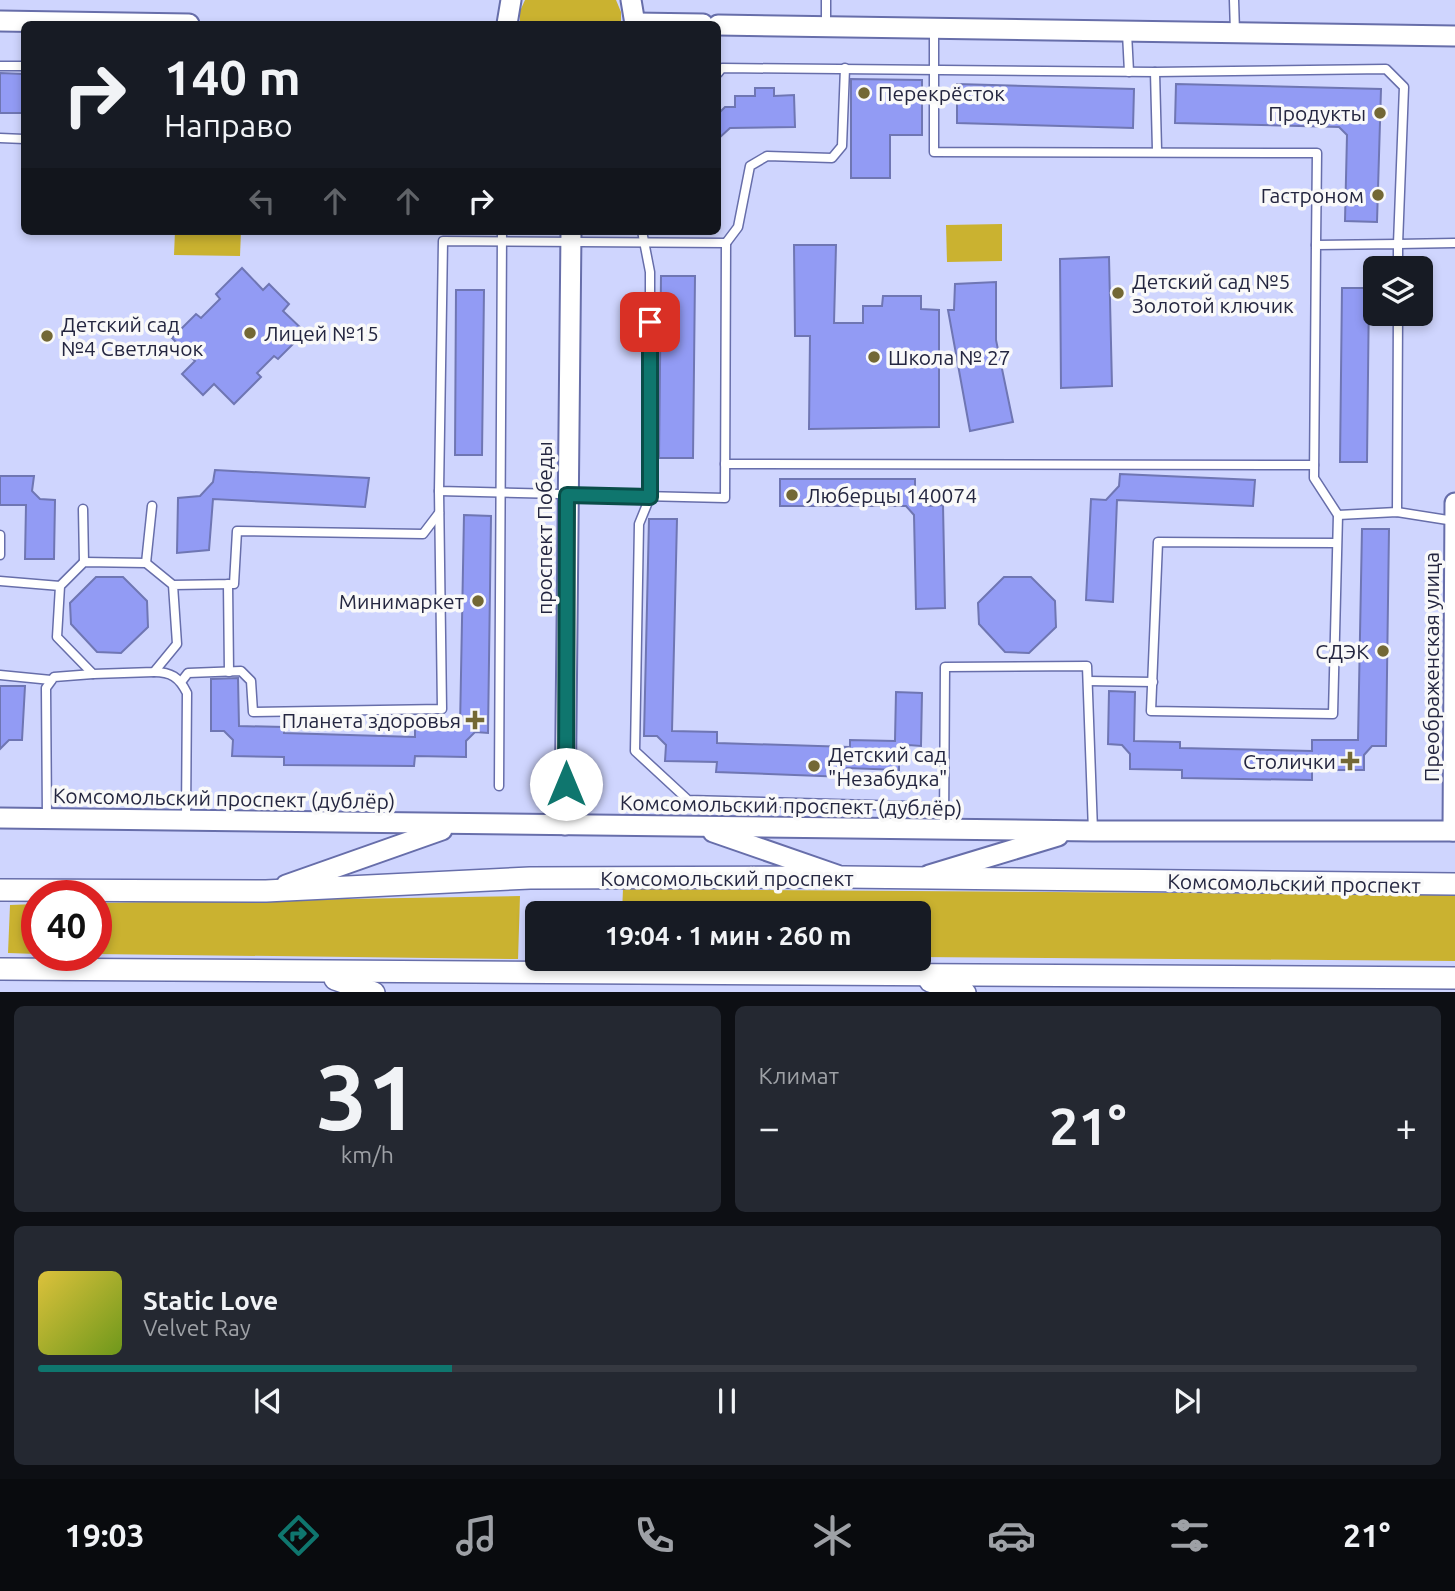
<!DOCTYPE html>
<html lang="ru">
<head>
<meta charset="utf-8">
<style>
  :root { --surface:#171b24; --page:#242831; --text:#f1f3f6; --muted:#9ea1a6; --line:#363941; --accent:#0f766e }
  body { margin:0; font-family:Ubuntu,sans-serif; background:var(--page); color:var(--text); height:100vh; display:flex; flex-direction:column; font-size:26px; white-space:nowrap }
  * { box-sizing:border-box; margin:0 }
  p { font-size:23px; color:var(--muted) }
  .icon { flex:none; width:38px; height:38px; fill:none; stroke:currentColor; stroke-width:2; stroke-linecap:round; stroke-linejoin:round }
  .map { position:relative; height:992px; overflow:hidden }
  .panel { display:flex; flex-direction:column; gap:14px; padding:14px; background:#0d0f14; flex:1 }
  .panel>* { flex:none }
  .hud { position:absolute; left:21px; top:21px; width:700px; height:214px; border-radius:10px; box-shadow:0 4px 10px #0003; background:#171b24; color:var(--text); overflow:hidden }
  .tools { position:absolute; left:1363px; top:256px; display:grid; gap:14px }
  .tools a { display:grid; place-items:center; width:70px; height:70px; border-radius:10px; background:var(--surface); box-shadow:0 4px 10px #0003; font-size:35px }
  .speed { position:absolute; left:21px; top:880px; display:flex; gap:14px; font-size:35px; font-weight:700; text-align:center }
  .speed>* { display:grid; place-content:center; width:91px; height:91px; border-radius:50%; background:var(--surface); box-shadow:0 4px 10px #0003; line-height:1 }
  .speed .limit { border:10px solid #d22; background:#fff; color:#111 }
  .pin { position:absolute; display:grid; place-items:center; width:60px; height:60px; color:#fff; margin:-30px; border-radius:14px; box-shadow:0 4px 10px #0006 }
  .me { position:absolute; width:77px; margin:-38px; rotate:0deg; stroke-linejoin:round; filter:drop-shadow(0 0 5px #0008) }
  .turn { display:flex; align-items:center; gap:24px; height:147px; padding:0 28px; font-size:32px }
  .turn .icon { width:91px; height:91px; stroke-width:2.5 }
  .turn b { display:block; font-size:49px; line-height:60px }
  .lanes { display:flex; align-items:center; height:66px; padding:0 28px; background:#0003; justify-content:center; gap:35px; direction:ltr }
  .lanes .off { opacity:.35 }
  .big { font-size:52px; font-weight:700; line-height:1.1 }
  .panel .card { flex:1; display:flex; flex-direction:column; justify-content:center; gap:10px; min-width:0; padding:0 24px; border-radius:10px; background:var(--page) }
  .panel .dial { align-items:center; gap:0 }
  .dial b { font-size:91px; line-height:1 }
  .song { display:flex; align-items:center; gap:21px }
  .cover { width:84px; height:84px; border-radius:10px; background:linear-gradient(135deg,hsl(50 70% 55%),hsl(80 70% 35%)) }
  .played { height:7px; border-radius:4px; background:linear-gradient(90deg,var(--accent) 30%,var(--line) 30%) }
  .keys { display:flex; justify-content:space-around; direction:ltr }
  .heat { display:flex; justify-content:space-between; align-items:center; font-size:38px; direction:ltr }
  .panel .tiles { flex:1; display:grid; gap:14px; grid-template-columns:1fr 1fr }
  .card:last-child { grid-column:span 2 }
  .trip { position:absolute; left:525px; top:901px; width:406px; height:70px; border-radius:10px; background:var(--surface); box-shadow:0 4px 10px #0003; font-weight:700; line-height:70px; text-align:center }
  .dock { display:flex; height:112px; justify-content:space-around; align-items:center; background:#090b0e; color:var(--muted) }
  .dock .icon { width:49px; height:49px }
  .dock .current { color:var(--accent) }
  .dock b { font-size:32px; color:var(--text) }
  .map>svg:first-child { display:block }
</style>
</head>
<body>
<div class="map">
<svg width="1455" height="993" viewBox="0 0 1455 993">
  <rect width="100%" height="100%" fill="#cfd5fe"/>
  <g fill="#cab230">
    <path d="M525,0H616L621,12V24H520V11Z"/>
    <path d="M1002,224V261L947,262L946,225Z"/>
    <path d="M175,231H241L240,256L174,255Z"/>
    <path d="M623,889L1455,895V961L919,957V914L622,913Z"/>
    <path d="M520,896L518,959L96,954V903Z"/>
    <path d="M37,904V954L8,953L10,905Z"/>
  </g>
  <g fill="#929bf4" stroke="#6f76b3" stroke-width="2">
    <path d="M0,73L24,74V113H0Z"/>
    <path d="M851,79L922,80V135H890V178H851Z"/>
    <path d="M957,84L1134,89L1133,128L957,123Z"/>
    <path d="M1176,84L1381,89L1377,222L1345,221L1347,135L1339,127L1175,123Z"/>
    <path d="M755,88H774V96L794,95L795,127L730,128L718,139V114L725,107H735V96H755Z"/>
    <path d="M794,245H836L834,323H863V306H882L883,296H921V309L939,310V427L809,429L810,336H795Z"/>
    <path d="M1109,257L1112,386L1061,388L1060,259Z"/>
    <path d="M242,268L263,290L269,284L289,304L283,311L305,332L278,359L274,356L257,373L261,377L234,404L214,384L203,395L182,374L195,361L172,338L196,314L201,318L220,299L216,294Z"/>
    <path d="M661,276H695L693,458H659Z"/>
    <path d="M996,282V340L1013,422L970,431L948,310H954L955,284Z"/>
    <path d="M1342,288H1369L1367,462H1340Z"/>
    <path d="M456,290H484L482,455H455Z"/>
    <path d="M215,470L369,478L365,507L213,499L209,550L177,553L178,498L200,496L213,482Z"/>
    <path d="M1120,474L1255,480L1253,506L1117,500L1113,602L1086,600L1091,499L1106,500L1119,486Z"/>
    <path d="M0,476H34L32,491L40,499L55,500L54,559H25L26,505H0Z"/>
    <path d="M780,479H915V492L928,506L943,505L945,608L916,609L914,515L906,506H780Z"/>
    <path d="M464,515L491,516L488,733L475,732L466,741V757L415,756L414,766L284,765V757L232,756L233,740L224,731H211V679L238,678L239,726L284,727V733L415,737V726L460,727Z"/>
    <path d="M649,519H677L672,731L717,732V743L850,747V740L895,741L896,692L922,693L921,746L908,745L899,754V770L847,768L846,777L716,772L717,762L665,761L666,745L657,736H644Z"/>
    <path d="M1362,529H1389L1386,746H1372L1364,755V770H1312V780L1182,778V770L1130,769V754L1122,745L1108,744L1109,691L1135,692L1134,741L1180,742V748L1312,751V740H1358Z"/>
    <path d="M96,577H123L147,601L148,627L121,653L97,652L71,624L70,603Z"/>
    <path d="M1004,577H1031L1055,601L1056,627L1029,653L1005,652L979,624L978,603Z"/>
    <path d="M0,686H25L22,740H9L0,749Z"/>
  </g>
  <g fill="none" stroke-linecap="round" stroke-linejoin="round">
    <defs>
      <g id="service">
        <path d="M1234,0L1235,32"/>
        <path d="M826,25V0"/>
        <path d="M934,30V152L1317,153L1316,245"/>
        <path d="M1127,33L1129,72"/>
        <path d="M0,66H24"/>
        <path d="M1155,72L1157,150"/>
        <path d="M718,73L722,68L1155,72L1386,69L1404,87L1398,244L1455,243"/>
        <path d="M0,138L24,139"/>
        <path d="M642,231L650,272V497L639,524L635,751L688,800L945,807"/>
        <path d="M443,241L726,243L725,498L439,491Z"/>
        <path d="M726,243L738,227L750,166L767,156L832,158L842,146L845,68"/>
        <path d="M725,464L1314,465"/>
        <path d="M83,509L84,562"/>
        <path d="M1397,512L1398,313"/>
        <path d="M1338,515L1397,512L1454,521"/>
        <path d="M0,535V555"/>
        <path d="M1337,543L1158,542L1151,711L1333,714L1338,515L1314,478L1316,245L1398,244V268"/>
        <path d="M146,563L152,506"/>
        <path d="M0,581L60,586"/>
        <path d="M228,584L229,672"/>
        <path d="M173,585L177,644L154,672L93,674L57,637L60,586L84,562L146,563L173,585L234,584L237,531L423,534L439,513"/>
        <path d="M154,672C171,672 179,677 187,693L186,818"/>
        <path d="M0,675L51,680"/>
        <path d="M1088,681L1153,682"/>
        <path d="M181,682L188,673L241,671L251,681L253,712L442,709L439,491"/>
        <path d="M499,786L502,231"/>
        <path d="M47,819L46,688L54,677L93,674"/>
        <path d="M944,829L945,667L1087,666L1093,831"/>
      </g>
      <g id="tertiary">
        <path d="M631,0L635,24"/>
        <path d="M0,21L189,24"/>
        <path d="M635,23L703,24"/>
        <path d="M507,24L511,0"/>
        <path d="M718,25L1455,36"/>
        <path d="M0,818L1093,831H1455"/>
        <path d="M565,825L571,231"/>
        <path d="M1453,831L1455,503"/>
        <path d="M713,832L837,875"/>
        <path d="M929,875L1058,836"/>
        <path d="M286,885L442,830"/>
      </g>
      <g id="secondary">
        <path d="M0,890L266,891L530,878L844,877L1455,884"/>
        <path d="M0,969L1455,978"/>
        <path d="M335,979L374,993"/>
        <path d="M930,981L965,993"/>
      </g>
    </defs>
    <use href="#service" stroke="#676eaa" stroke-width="11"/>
    <use href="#tertiary" stroke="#676eaa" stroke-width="23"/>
    <use href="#secondary" stroke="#676eaa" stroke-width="24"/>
    <use href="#service" stroke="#fff" stroke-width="8"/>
    <use href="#tertiary" stroke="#fff" stroke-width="19"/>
    <use href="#secondary" stroke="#fff" stroke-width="21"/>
  </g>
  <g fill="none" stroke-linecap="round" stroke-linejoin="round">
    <defs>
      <path id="route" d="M566,784L567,495L650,497V322"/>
    </defs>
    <use href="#route" stroke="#0a4d48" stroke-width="18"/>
    <use href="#route" stroke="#0f766e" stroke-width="12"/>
  </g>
  <g fill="#736835" stroke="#f9f9f9" stroke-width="2.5">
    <circle cx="864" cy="93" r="7"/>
    <circle cx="1380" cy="113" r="7"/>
    <circle cx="1378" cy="195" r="7"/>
    <circle cx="1118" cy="293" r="7"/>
    <circle cx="250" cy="333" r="7"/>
    <circle cx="47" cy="336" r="7"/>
    <circle cx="874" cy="357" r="7"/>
    <circle cx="792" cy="495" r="7"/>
    <circle cx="478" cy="601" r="7"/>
    <circle cx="1383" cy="651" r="7"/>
    <path d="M471.5 709.5h7v7h7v7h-7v7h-7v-7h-7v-7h7z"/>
    <path d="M1346.5 750.5h7v7h7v7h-7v7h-7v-7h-7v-7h7z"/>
    <circle cx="814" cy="766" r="7"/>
  </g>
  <g text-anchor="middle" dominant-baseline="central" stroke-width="7" stroke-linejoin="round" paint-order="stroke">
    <g font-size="21" fill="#242640" stroke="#f9f9f9" text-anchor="start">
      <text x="878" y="93">Перекрёсток</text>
      <text x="1366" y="113" text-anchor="end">Продукты</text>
      <text x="1364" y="195" text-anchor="end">Гастроном</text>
      <text x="1132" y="281">Детский сад №5<tspan x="1132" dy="24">Золотой ключик</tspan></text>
      <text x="61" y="324">Детский сад<tspan x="61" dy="24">№4 Светлячок</tspan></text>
      <text x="264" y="333">Лицей №15</text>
      <text x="888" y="357">Школа № 27</text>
      <text x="806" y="495">Люберцы 140074</text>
      <text x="464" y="601" text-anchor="end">Минимаркет</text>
      <text x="1369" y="651" text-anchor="end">СДЭК</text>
      <text x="461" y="720" text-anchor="end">Планета здоровья</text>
      <text x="828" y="754">Детский сад<tspan x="828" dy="24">"Незабудка"</tspan></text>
      <text x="1336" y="761" text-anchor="end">Столички</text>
    </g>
    <g font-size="21" fill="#242640" stroke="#f9f9f9">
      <text transform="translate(544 528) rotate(-90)">проспект Победы</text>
      <text transform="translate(1431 667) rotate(-90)">Преображенская улица</text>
      <text transform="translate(224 798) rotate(1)">Комсомольский проспект (дублёр)</text>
      <text transform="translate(791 805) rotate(1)">Комсомольский проспект (дублёр)</text>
      <text x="727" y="878">Комсомольский проспект</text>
      <text transform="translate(1294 883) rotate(1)">Комсомольский проспект</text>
    </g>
  </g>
</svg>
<div class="tools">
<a><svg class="icon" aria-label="layers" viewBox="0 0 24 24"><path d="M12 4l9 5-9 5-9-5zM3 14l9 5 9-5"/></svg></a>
</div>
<div class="speed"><div class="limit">40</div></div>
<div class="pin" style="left:650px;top:322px;background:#d93025"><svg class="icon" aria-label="arrive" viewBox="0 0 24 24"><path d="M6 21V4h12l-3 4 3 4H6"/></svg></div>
<svg class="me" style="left:566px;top:784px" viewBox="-20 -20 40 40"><circle r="19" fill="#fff"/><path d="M0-13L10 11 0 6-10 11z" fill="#0f766e"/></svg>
<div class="trip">19:04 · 1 мин · 260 m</div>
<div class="hud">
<div class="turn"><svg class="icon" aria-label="right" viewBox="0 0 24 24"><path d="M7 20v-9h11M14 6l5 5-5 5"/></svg><div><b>140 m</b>Направо</div></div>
<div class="lanes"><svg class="icon off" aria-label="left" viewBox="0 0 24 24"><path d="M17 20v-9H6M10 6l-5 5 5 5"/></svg><svg class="icon off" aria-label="ahead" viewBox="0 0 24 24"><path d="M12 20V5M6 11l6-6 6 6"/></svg><svg class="icon off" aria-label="ahead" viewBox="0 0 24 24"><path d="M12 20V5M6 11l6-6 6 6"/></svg><svg class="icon" aria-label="right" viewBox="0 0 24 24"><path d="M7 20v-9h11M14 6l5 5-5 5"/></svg></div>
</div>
</div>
<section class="panel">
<div class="tiles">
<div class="card dial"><b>31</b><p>km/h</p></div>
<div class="card"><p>Климат</p>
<div class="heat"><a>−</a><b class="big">21°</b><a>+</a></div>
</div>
<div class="card">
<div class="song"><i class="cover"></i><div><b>Static Love</b><p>Velvet Ray</p></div></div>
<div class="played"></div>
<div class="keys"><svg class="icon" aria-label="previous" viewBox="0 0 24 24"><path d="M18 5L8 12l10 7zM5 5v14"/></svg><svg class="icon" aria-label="pause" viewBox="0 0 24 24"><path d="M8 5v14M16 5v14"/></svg><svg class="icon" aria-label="next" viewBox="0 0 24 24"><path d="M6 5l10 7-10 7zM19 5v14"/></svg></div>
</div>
</div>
</section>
<nav class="dock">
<b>19:03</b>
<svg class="icon current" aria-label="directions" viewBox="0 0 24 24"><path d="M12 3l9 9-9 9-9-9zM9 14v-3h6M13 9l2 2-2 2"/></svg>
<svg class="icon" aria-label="music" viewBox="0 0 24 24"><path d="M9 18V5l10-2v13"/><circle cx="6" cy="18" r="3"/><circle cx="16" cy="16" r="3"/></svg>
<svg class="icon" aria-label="phone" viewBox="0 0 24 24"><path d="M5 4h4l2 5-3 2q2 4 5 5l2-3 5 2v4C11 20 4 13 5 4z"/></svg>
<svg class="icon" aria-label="climate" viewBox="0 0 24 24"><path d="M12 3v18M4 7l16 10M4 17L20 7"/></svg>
<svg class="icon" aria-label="car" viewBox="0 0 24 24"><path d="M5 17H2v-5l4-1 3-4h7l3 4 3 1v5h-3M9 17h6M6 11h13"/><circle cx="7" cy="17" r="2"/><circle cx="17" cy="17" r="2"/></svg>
<svg class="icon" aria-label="filters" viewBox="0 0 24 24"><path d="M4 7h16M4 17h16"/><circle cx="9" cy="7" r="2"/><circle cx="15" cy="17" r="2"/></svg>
<b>21°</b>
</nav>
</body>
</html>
